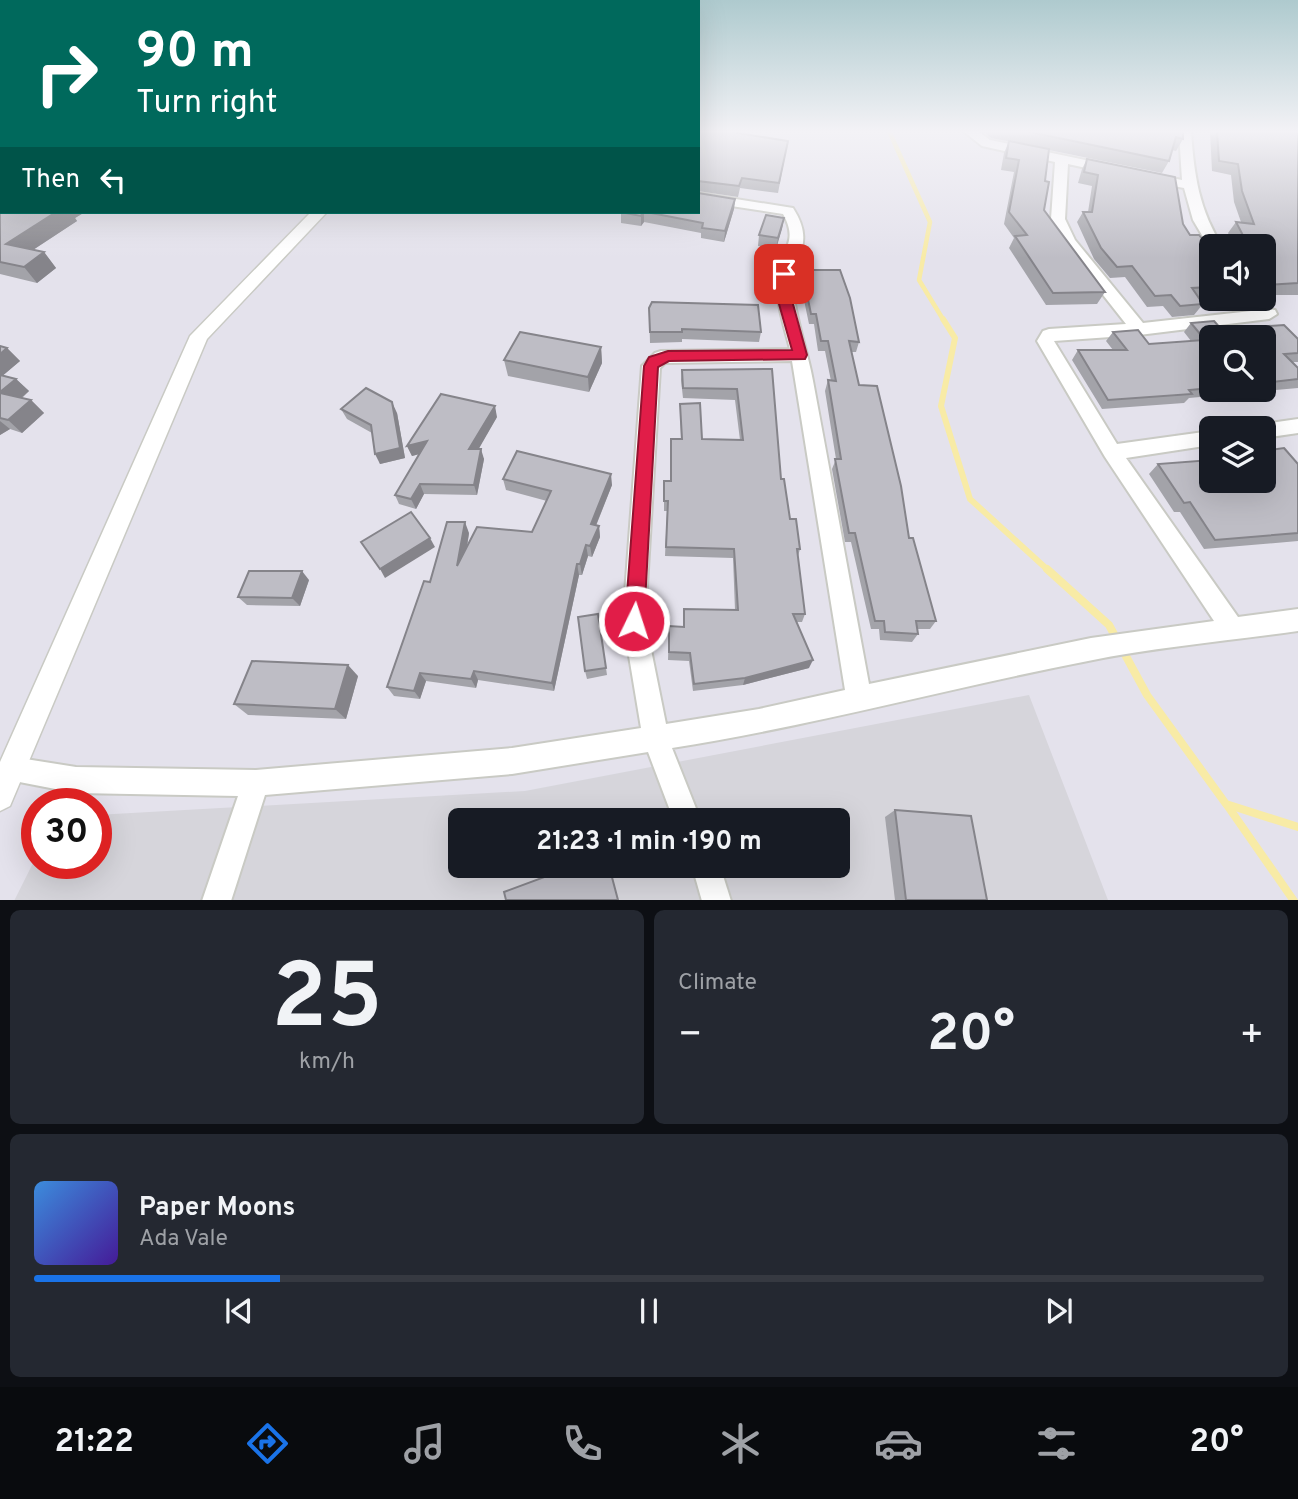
<!DOCTYPE html>
<html lang="en">
<head>
<meta charset="utf-8">
<style>
  :root { --surface:#171b24; --page:#242831; --text:#f1f3f6; --muted:#9ea1a6; --line:#363941; --accent:#1a73e8 }
  body { margin:0; font-family:Overpass,sans-serif; background:var(--page); color:var(--text); height:100vh; display:flex; flex-direction:column; font-size:26px; white-space:nowrap }
  * { box-sizing:border-box; margin:0 }
  p { font-size:23px; color:var(--muted) }
  .icon { flex:none; width:38px; height:38px; fill:none; stroke:currentColor; stroke-width:2; stroke-linecap:round; stroke-linejoin:round }
  .map { position:relative; height:900px; overflow:hidden }
  .side { display:flex; flex-direction:column; gap:10px; padding:10px; background:#0d0f14; flex:1 }
  .side>* { flex:none }
  .hud { position:absolute; left:0px; top:0px; width:700px; height:214px; box-shadow:0 7px 28px #0002; background:#00695c; color:#fff; overflow:hidden }
  .tools { position:absolute; left:1199px; top:234px; display:grid; gap:14px }
  .tools a { display:grid; place-items:center; width:77px; height:77px; border-radius:10px; background:var(--surface); box-shadow:0 7px 28px #0002; font-size:35px }
  .speed { position:absolute; left:21px; top:788px; display:flex; gap:14px; font-size:35px; font-weight:700; text-align:center }
  .speed>* { display:grid; place-content:center; width:91px; height:91px; border-radius:50%; background:var(--surface); box-shadow:0 7px 28px #0002; line-height:1 }
  .speed .limit { border:10px solid #d22; background:#fff; color:#111 }
  .pin { position:absolute; display:grid; place-items:center; width:60px; height:60px; color:#fff; margin:-30px; border-radius:14px; box-shadow:0 4px 10px #0006 }
  .me { position:absolute; width:77px; margin:-38px; rotate:4deg; stroke-linejoin:round; filter:drop-shadow(0 0 5px #0008) }
  .turn { display:flex; align-items:center; gap:24px; height:147px; padding:0 21px; font-size:32px }
  .turn .icon { width:91px; height:91px; stroke-width:2.5 }
  .turn b { display:block; font-size:49px; line-height:60px }
  .then { display:flex; align-items:center; height:66px; padding:0 21px; background:#0003; gap:14px; font-size:26px }
  .big { font-size:52px; font-weight:700; line-height:1.1 }
  .side .card { flex:1; display:flex; flex-direction:column; justify-content:center; gap:10px; min-width:0; padding:0 24px; border-radius:10px; background:var(--page) }
  .side .dial { align-items:center; gap:0 }
  .dial b { font-size:91px; line-height:1 }
  .song { display:flex; align-items:center; gap:21px }
  .cover { width:84px; height:84px; border-radius:10px; background:linear-gradient(135deg,hsl(210 70% 55%),hsl(260 70% 35%)) }
  .played { height:7px; border-radius:4px; background:linear-gradient(90deg,var(--accent) 20%,var(--line) 20%) }
  .keys { display:flex; justify-content:space-around; direction:ltr }
  .heat { display:flex; justify-content:space-between; align-items:center; font-size:38px; direction:ltr }
  .side .tiles { flex:1; display:grid; gap:10px; grid-template-columns:1fr 1fr }
  .card:last-child { grid-column:span 2 }
  .trip { position:absolute; left:448px; top:808px; width:402px; height:70px; border-radius:10px; background:var(--surface); box-shadow:0 7px 28px #0002; font-weight:700; line-height:70px; text-align:center }
  .dock { display:flex; height:112px; justify-content:space-around; align-items:center; background:#090b0e; color:var(--muted) }
  .dock .icon { width:49px; height:49px }
  .dock .current { color:var(--accent) }
  .dock b { font-size:32px; color:var(--text) }
  .map>svg:first-child { display:block }
</style>
</head>
<body>
<div class="map">
<svg width="1298" height="901" viewBox="0 0 1298 901">
  <rect width="100%" height="100%" fill="#e4e2ec"/>
  <path fill="#d6d5db" fill-rule="evenodd" d="M1029,695L1108,900L14,901L37,855V863H96V815L525,791ZM460,821H838V866H460Z"/>
  <g fill="none" stroke-linecap="round" stroke-linejoin="round">
    <path stroke="#f8eba6" stroke-width="4.5" d="M889,131L930,222L919,280L944,321"/>
    <path stroke="#f8eba6" stroke-width="6" d="M943,319L955,338L941,406L970,499L1049,571"/>
    <g stroke="#f8eba6" stroke-width="8">
      <path d="M1047,569L1109,625L1147,695L1226,804L1298,827"/>
      <path d="M1227,805L1294,901"/>
    </g>
    <defs>
      <g id="minor">
        <path d="M963,131H978L990,140L1114,166L1116,169L1109,173L1068,164L1065,219L1075,240L1143,323L1269,309L1275,310L1277,314L1269,319L1139,335L1054,341L1117,444L1211,431V445L1126,458L1238,617L1298,609V631C1228,641 1157,647 1088,661C949,688 812,726 672,748L701,821H674L648,752L512,774L265,795L231,901H202L238,796L76,793L4,779L0,770L4,761L13,757L76,767L256,770L512,748L641,728L623,620L642,366L655,353L661,351L790,349C784,326 776,302 777,277C779,250 800,244 783,214L698,201V193L793,208C818,247 789,257 794,298C798,326 808,353 813,381C832,482 850,583 869,684L1091,638L1214,621L1105,457L1037,341L1043,331L1049,329L1126,324L1063,244L1051,219L1055,162L982,146ZM792,361L845,690L759,709L666,724L645,620L660,368L665,363Z"/>
        <path d="M1179,131H1191C1194,174 1199,211 1223,247H1211V250L1209,247L1193,220L1184,188L1147,181L1145,178L1152,174L1182,180Z"/>
        <path d="M1298,419V433L1264,438V429H1256L1264,424Z"/>
        <path d="M692,866H720L731,901H702Z"/>
      </g>
      <path id="tertiary" d="M311,212H327L207,339L10,806L0,811V762L190,336Z"/>
    </defs>
    <use href="#minor" stroke="#c9cac4" stroke-width="4"/>
    <use href="#tertiary" stroke="#c9cac4" stroke-width="3"/>
    <use href="#minor" fill="#fff" fill-rule="evenodd"/>
    <use href="#tertiary" fill="#fff" fill-rule="evenodd"/>
  </g>
  <g fill="#a3a3a9" fill-rule="evenodd">
    <path d="M698,131L788,141L778,193L740,188L738,197L698,191Z"/>
    <path d="M983,131H1183V139L1176,151L1172,150L1169,161L1162,173L1049,150L1045,181L1044,210L1105,292L1097,304L1046,305L1009,248L1014,238L1004,224L1014,172L1001,170L1004,153L1009,141L1032,146L991,138Z"/>
    <path d="M1210,131H1298V295H1264V247H1235L1228,233L1236,222H1241L1234,202L1231,175L1212,171Z"/>
    <path d="M1087,159L1183,224L1190,235L1211,250V298H1199L1203,304L1194,315L1172,317L1163,306L1147,307L1125,277L1110,278L1094,259L1077,222L1083,212H1088L1092,186L1078,183L1082,169Z"/>
    <path d="M0,184L85,212L75,218L77,221L33,250L44,252L56,268L37,283L0,274Z"/>
    <path d="M735,199L734,209L724,242L701,238V233L644,222L641,226L621,223V212Z"/>
    <path d="M784,218L776,249L758,246L759,235Z"/>
    <path d="M802,270L859,342L856,352H851L859,385L936,621L930,629H917L918,634L912,642L880,640L879,629H871L851,542H845L832,469L836,459L825,391L828,380L831,381L825,351H818L814,324H809L800,281Z"/>
    <path d="M649,308L761,332L759,342L682,339V342L650,343Z"/>
    <path d="M1191,323L1221,329L1298,339V362H1292L1298,368V388L1189,398L1184,403L1102,409L1072,360L1078,350H1113L1106,341L1113,332L1149,344L1191,341L1184,332ZM1211,338H1264V390H1211Z"/>
    <path d="M0,346L7,348L20,361L3,375L16,379L29,391L22,398L31,400L44,413L22,433L10,429L0,435Z"/>
    <path d="M601,347L602,363L589,392L508,376L504,360Z"/>
    <path d="M772,369L781,479L790,519L800,549L798,556L805,614L802,622H797L809,668L743,685L693,691L689,661L668,660L669,626L683,627L684,609L735,610L733,558L665,556L667,511H664V481H671V439H681L680,404L702,439L740,440L735,400L683,398L681,380L682,370Z"/>
    <path d="M341,409L397,413L405,458L380,464L372,433L347,419Z"/>
    <path d="M497,417L478,449L484,459L477,495L424,494L416,509L399,504L395,495L419,454L412,456L407,446Z"/>
    <path d="M1158,464H1298V541L1204,549L1180,512H1174L1149,474Z"/>
    <path d="M503,479L612,485L596,526H599L600,537L592,557L588,556L582,575H579L554,691L478,680L476,688L426,681L420,699L394,696L387,687L430,582L469,533L467,548L532,532L547,501L506,490Z"/>
    <path d="M309,580L300,606L247,605L238,597Z"/>
    <path d="M598,614L607,675L587,679L585,671Z"/>
    <path d="M358,676L346,719L248,715L234,704Z"/>
    <path d="M895,810L987,900H895L885,817Z"/>
  </g>
  <g fill="#85848a">
    <path d="M735,199L734,209L724,242L725,231Z"/>
    <path d="M56,212H85L75,218L77,221L19,259L6,244Z"/>
    <path d="M644,212V222L641,226V216Z"/>
    <path d="M784,218L782,229L776,249L778,238Z"/>
    <path d="M44,252L56,268L37,283L24,267Z"/>
    <path d="M601,347L602,363L589,392L588,377Z"/>
    <path d="M7,348L20,361L0,378V354Z"/>
    <path d="M16,379L29,391L13,405L0,393Z"/>
    <path d="M31,400L44,413L22,433L8,420Z"/>
    <path d="M392,402L397,413L405,458L380,464L375,454Z"/>
    <path d="M495,406L497,417L473,459L469,449Z"/>
    <path d="M0,421L10,429L0,435Z"/>
    <path d="M427,441L431,451L412,456L407,446Z"/>
    <path d="M481,449L484,459L477,495L474,485Z"/>
    <path d="M611,474L612,485L592,535L591,524Z"/>
    <path d="M420,484L424,494L416,509L411,499Z"/>
    <path d="M465,522L469,533L462,576L457,566Z"/>
    <path d="M599,526L600,537L592,557L590,546Z"/>
    <path d="M430,538L435,547L385,578L380,569Z"/>
    <path d="M586,545L588,556L582,575L580,564Z"/>
    <path d="M577,564L579,575L554,691L552,683Z"/>
    <path d="M302,571L309,580L300,606L292,598Z"/>
    <path d="M813,660L809,668L743,685L745,678Z"/>
    <path d="M348,665L358,676L346,719L335,709Z"/>
    <path d="M474,671L478,680L476,688L471,679Z"/>
    <path d="M420,673L426,681L420,699L414,691Z"/>
  </g>
  <g fill="#bebdc5" stroke="#85848a" stroke-width="2">
    <path d="M698,131H725L788,141L779,183L742,178L739,186L698,181Z"/>
    <path d="M1025,131H1183V139L1176,137L1169,161Z"/>
    <path d="M1217,131H1298V283L1264,285V247H1249L1236,222L1254,224L1242,191L1238,164L1219,161Z"/>
    <path d="M1009,141L1049,149L1045,181L1049,182L1044,210L1105,292L1053,293L1015,236L1027,235L1009,212L1019,160L1006,158Z"/>
    <path d="M1087,159L1175,177L1183,224L1190,235H1199L1211,250V287L1192,288L1203,304L1180,306L1171,295L1155,296L1132,266L1117,267L1101,248L1083,212H1092L1098,175L1084,172Z"/>
    <path d="M2,183V212H56L6,244L44,252L24,267L0,262V184Z"/>
    <path d="M698,193L735,199L725,231L702,228L703,223L646,212H698Z"/>
    <path d="M620,212H643L641,216Z"/>
    <path d="M766,215L784,218L778,238L759,235Z"/>
    <path d="M802,270H840L850,298L859,342L849,341L859,385L877,386L901,486L909,538H913L936,621H916L918,634L885,632L884,621H875L855,533H849L835,459H841L828,380L836,381L828,341H821L816,314H811Z"/>
    <path d="M652,302L758,305L761,332L682,329V332H650L649,308Z"/>
    <path d="M1214,321L1221,329L1284,325L1298,339V353L1284,354L1298,368V379L1264,383V338H1211V388L1189,390L1192,394L1108,400L1078,350H1127L1113,332L1138,330L1149,344L1205,340L1191,323Z"/>
    <path d="M520,332L601,347L588,377L504,360Z"/>
    <path d="M0,346L7,348L0,354Z"/>
    <path d="M772,369L781,479H784L790,519H796L800,549H797L805,614H793L813,660L745,678L694,684L690,653L669,652V626L684,627V609L738,610L734,549L666,547L668,501H664V481H671V439H682L680,404L700,403L702,439L743,440L737,389L683,388L682,370Z"/>
    <path d="M0,375L16,379L0,392Z"/>
    <path d="M366,388L392,402L400,448L375,454L371,425L341,409Z"/>
    <path d="M0,393L31,400L8,420L0,418Z"/>
    <path d="M441,394L495,406L469,449H481L474,485L420,484L411,499L395,495L427,441L407,446Z"/>
    <path d="M1284,448L1298,464V533L1215,540L1190,502L1184,503L1158,464L1211,460V481H1264V451Z"/>
    <path d="M517,451L611,474L591,524L599,526L590,546L586,545L580,564H577L552,683L474,671L471,679L420,673L414,691L387,687L424,581L430,582L447,522H465L457,566L477,527L532,532L551,491L503,479Z"/>
    <path d="M411,512L430,538L380,569L361,542Z"/>
    <path d="M249,571H302L292,598L238,597Z"/>
    <path d="M598,614L606,668L585,671L578,617Z"/>
    <path d="M252,661L348,665L335,709L234,704Z"/>
    <path d="M895,810L971,816L987,900H906Z"/>
    <path d="M574,866H609L618,900H506L504,892Z"/>
  </g>
  <linearGradient id="sky" x2="0" y2="1"><stop stop-color="#aecace"/><stop offset="0.51" stop-color="#f3f2f6"/><stop offset="1" stop-color="#f3f2f6" stop-opacity="0"/></linearGradient>
  <rect width="1298" height="258" fill="url(#sky)"/>
  <path fill="#e11d48" stroke="#92132f" stroke-width="2" d="M784,270L791,274L793,304L807,355L805,359L669,361L658,367L644,621L641,627L634,629L628,627L625,621L644,366L649,357L668,351L792,350L779,304L778,274Z"/>
</svg>
<div class="tools">
<a><svg class="icon" aria-label="sound" viewBox="0 0 24 24"><path d="M4 9h4l5-4v14l-5-4H4zM17 9q2 3 0 6"/></svg></a>
<a><svg class="icon" aria-label="search" viewBox="0 0 24 24"><circle cx="10" cy="10" r="6"/><path d="M15 15l6 6"/></svg></a>
<a><svg class="icon" aria-label="layers" viewBox="0 0 24 24"><path d="M12 4l9 5-9 5-9-5zM3 14l9 5 9-5"/></svg></a>
</div>
<div class="speed"><div class="limit">30</div></div>
<div class="pin" style="left:784px;top:274px;background:#d93025"><svg class="icon" aria-label="arrive" viewBox="0 0 24 24"><path d="M6 21V4h12l-3 4 3 4H6"/></svg></div>
<svg class="me" style="left:634px;top:621px" viewBox="-20 -20 40 40"><circle r="17" fill="#e11d48" stroke="#fff" stroke-width="3"/><path d="M0-11L8 9 0 5-8 9z" fill="#fff"/></svg>
<div class="trip">21:23 · 1 min · 190 m</div>
<div class="hud">
<div class="turn"><svg class="icon" aria-label="right" viewBox="0 0 24 24"><path d="M7 20v-9h11M14 6l5 5-5 5"/></svg><div><b>90 m</b>Turn right</div></div>
<div class="then">Then<svg class="icon" aria-label="left" viewBox="0 0 24 24"><path d="M17 20v-9H6M10 6l-5 5 5 5"/></svg></div>
</div>
</div>
<section class="side">
<div class="tiles">
<div class="card dial"><b>25</b><p>km/h</p></div>
<div class="card"><p>Climate</p>
<div class="heat"><a>−</a><b class="big">20°</b><a>+</a></div>
</div>
<div class="card">
<div class="song"><i class="cover"></i><div><b>Paper Moons</b><p>Ada Vale</p></div></div>
<div class="played"></div>
<div class="keys"><svg class="icon" aria-label="previous" viewBox="0 0 24 24"><path d="M18 5L8 12l10 7zM5 5v14"/></svg><svg class="icon" aria-label="pause" viewBox="0 0 24 24"><path d="M8 5v14M16 5v14"/></svg><svg class="icon" aria-label="next" viewBox="0 0 24 24"><path d="M6 5l10 7-10 7zM19 5v14"/></svg></div>
</div>
</div>
</section>
<nav class="dock">
<b>21:22</b>
<svg class="icon current" aria-label="directions" viewBox="0 0 24 24"><path d="M12 3l9 9-9 9-9-9zM9 14v-3h6M13 9l2 2-2 2"/></svg>
<svg class="icon" aria-label="music" viewBox="0 0 24 24"><path d="M9 18V5l10-2v13"/><circle cx="6" cy="18" r="3"/><circle cx="16" cy="16" r="3"/></svg>
<svg class="icon" aria-label="phone" viewBox="0 0 24 24"><path d="M5 4h4l2 5-3 2q2 4 5 5l2-3 5 2v4C11 20 4 13 5 4z"/></svg>
<svg class="icon" aria-label="climate" viewBox="0 0 24 24"><path d="M12 3v18M4 7l16 10M4 17L20 7"/></svg>
<svg class="icon" aria-label="car" viewBox="0 0 24 24"><path d="M5 17H2v-5l4-1 3-4h7l3 4 3 1v5h-3M9 17h6M6 11h13"/><circle cx="7" cy="17" r="2"/><circle cx="17" cy="17" r="2"/></svg>
<svg class="icon" aria-label="filters" viewBox="0 0 24 24"><path d="M4 7h16M4 17h16"/><circle cx="9" cy="7" r="2"/><circle cx="15" cy="17" r="2"/></svg>
<b>20°</b>
</nav>
</body>
</html>
